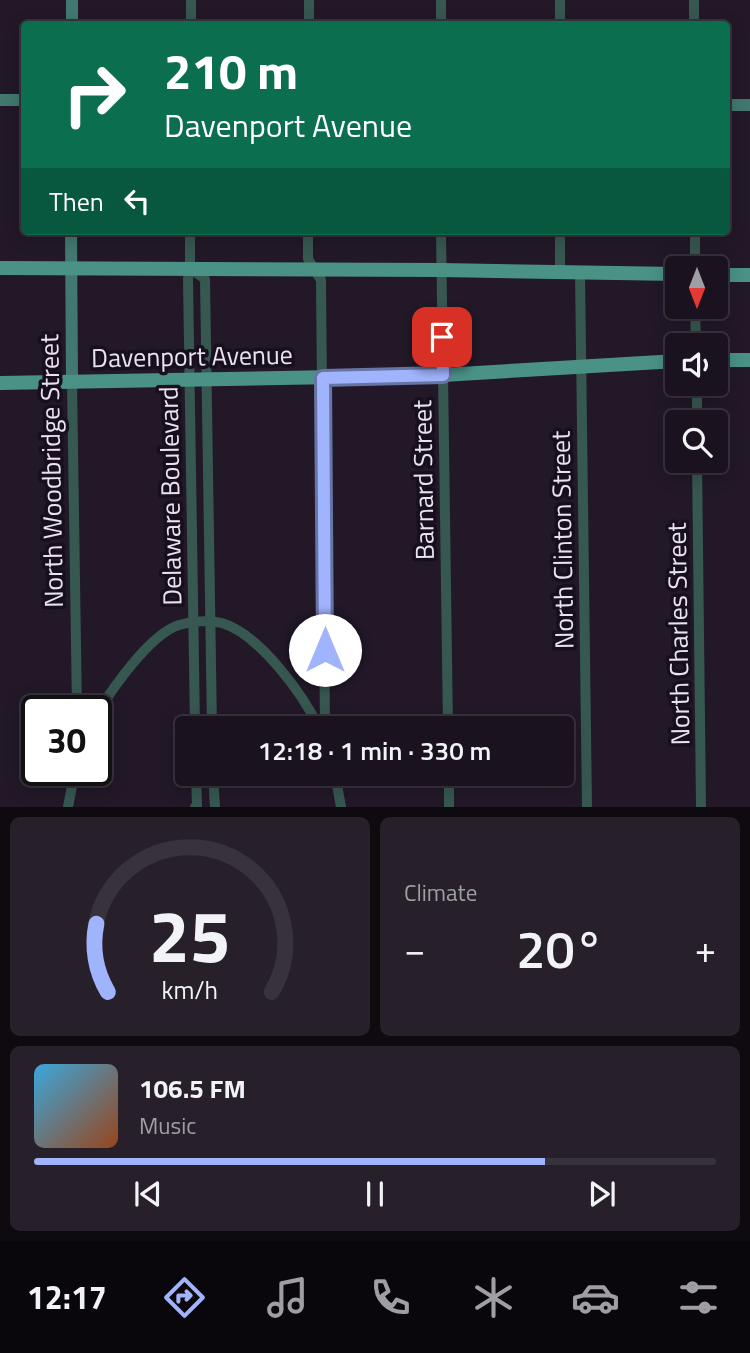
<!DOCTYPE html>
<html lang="en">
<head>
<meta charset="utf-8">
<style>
  :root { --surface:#1a121e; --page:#27202b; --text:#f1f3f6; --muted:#9f9ea4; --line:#38323c; --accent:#a0b3fd }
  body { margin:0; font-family:"Titillium Web",sans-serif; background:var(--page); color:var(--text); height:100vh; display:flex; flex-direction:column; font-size:26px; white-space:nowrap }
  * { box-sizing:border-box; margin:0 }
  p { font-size:23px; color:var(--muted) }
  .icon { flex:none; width:38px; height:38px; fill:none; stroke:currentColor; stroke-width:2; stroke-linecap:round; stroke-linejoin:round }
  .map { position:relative; height:807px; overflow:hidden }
  .drawer { display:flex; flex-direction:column; gap:10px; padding:10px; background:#0e0a10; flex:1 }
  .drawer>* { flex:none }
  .top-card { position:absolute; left:21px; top:21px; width:709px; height:214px; border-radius:7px; box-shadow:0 4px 18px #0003,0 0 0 2px var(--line); background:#0b6e4f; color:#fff; overflow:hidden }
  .needle { width:46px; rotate:180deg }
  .tools { position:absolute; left:665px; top:256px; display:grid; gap:14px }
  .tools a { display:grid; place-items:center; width:63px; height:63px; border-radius:7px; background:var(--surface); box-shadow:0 4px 18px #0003,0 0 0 2px var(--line); font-size:35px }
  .speed { position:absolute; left:21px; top:695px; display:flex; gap:14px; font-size:35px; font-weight:700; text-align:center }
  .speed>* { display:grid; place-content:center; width:91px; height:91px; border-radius:50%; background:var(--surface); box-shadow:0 4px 18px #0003,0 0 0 2px var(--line); line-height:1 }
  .speed .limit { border:4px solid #111; border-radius:10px; background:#fff; color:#111 }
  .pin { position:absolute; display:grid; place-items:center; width:60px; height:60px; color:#fff; margin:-30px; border-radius:14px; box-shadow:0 4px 10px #0006 }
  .me { position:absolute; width:77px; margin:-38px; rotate:0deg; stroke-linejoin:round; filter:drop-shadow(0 0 5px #0008) }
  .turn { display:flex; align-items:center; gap:24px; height:147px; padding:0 28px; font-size:32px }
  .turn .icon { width:91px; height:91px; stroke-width:2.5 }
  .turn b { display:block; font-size:49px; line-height:60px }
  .then { display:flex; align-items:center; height:66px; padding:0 28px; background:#0003; gap:14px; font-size:26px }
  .big { font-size:52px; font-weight:600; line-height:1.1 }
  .drawer .widget { flex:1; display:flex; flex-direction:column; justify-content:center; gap:10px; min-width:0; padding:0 24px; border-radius:10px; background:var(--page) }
  .drawer .dial { align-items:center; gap:0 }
  .dial svg { height:182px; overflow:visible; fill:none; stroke:var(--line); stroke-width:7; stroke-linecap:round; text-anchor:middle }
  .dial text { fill:var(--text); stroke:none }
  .song { display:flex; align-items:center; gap:21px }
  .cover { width:84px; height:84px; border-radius:10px; background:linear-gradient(135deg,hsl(200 70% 55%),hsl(20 70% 35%)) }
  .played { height:7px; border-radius:4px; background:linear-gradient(90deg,var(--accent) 75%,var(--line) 75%) }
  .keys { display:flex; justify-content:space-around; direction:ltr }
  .heat { display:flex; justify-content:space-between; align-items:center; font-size:38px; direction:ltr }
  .drawer .tiles { flex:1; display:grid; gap:10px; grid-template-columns:1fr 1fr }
  .widget:last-child { grid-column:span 2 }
  .trip { position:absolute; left:175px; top:716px; width:399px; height:70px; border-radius:7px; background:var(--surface); box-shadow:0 4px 18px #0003,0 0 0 2px var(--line); font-weight:600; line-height:70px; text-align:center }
  .menu { display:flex; height:112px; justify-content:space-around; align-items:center; background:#0a070c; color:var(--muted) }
  .menu .icon { width:49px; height:49px }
  .menu .selected { color:var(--accent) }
  .menu b { font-size:32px; color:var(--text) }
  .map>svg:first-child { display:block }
</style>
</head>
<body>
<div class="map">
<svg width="750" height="807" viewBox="0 0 750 807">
  <rect width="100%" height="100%" fill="#221828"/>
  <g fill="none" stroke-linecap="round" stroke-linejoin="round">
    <g stroke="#375751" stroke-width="10">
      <path d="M441,0V24"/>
      <path d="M694,0V24"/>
      <path d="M191,24V0"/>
      <path d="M309,24V0"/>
      <path d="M560,24V0"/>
      <path d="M190,231V268L188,279L195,728"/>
      <path d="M308,231V259L321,280L325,728"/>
      <path d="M441,231L448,728"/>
      <path d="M560,231V273"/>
      <path d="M695,231V268"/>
      <path d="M191,269L205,279L212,728"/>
      <path d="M580,273L587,807"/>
      <path d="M695,306L696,345"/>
      <path d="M72,382L77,710"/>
      <path d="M697,383V422"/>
      <path d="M697,460L701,807"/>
      <path d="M96,715C112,689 150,634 179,625C192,621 209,620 222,623C259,634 303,694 319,728"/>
      <path d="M213,774L215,807"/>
      <path d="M335,774L341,807"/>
      <path d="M449,774V807"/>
      <path d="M68,807L75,770"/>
      <path d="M195,807L197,805L196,774"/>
    </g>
    <g stroke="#42786f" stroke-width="12">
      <path d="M72,24V0"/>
      <path d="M0,100H24"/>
      <path d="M726,105H750"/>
      <path d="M71,231L72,382"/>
    </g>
    <g stroke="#4a9286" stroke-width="14">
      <path d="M0,268L441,270L677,274"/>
      <path d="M716,275H750"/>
      <path d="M716,360H750"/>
      <path d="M0,383L443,375L677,361"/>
    </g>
  </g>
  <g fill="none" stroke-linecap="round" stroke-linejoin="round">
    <defs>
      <path id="route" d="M325,650L323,378L443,375L442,337"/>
    </defs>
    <use href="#route" stroke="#6874a4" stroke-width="18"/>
    <use href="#route" stroke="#a0b3fd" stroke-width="12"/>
  </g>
  <g text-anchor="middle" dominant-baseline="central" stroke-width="7" stroke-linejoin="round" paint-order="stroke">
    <g font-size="26" fill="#e9e3ee" stroke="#180f1e">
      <text transform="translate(192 356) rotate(-1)">Davenport Avenue</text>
      <text transform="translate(51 471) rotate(-91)">North Woodbridge Street</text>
      <text transform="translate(423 480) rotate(-91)">Barnard Street</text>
      <text transform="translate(170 496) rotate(-91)">Delaware Boulevard</text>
      <text transform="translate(562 540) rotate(-91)">North Clinton Street</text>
      <text transform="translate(678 634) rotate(-91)">North Charles Street</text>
    </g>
  </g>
</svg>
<div class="tools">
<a><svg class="needle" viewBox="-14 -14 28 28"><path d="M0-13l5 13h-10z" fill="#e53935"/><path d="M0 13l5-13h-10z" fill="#9f9ea4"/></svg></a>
<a><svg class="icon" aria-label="sound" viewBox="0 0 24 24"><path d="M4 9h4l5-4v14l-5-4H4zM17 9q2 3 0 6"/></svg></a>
<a><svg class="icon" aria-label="search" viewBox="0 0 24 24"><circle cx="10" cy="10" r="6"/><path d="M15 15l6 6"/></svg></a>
</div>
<div class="speed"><div class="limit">30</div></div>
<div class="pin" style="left:442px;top:337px;background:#d93025"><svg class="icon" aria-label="arrive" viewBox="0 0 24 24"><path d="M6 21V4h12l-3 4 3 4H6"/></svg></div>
<svg class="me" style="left:325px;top:650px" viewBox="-20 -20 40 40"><circle r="19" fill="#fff"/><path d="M0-13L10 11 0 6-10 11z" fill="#a0b3fd"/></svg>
<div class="trip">12:18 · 1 min · 330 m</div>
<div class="top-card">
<div class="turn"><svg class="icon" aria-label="right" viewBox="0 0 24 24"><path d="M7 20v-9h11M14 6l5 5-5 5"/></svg><div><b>210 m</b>Davenport Avenue</div></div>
<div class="then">Then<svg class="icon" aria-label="left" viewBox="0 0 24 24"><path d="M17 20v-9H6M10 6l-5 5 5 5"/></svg></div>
</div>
</div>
<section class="drawer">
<div class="tiles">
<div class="widget dial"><svg viewBox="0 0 100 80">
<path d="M14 69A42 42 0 1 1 86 69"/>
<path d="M14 69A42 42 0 0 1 9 39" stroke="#a0b3fd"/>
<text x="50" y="56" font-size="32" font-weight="700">25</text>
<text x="50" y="72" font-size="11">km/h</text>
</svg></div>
<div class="widget"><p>Climate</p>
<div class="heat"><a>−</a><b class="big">20°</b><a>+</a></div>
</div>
<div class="widget">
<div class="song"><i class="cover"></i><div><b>106.5 FM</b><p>Music</p></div></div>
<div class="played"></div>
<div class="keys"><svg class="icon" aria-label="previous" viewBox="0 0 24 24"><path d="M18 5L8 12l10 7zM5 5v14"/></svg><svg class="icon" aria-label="pause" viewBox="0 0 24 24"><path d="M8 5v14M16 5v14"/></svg><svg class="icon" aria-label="next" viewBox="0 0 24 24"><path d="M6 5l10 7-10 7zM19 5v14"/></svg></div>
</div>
</div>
</section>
<nav class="menu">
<b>12:17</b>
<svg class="icon selected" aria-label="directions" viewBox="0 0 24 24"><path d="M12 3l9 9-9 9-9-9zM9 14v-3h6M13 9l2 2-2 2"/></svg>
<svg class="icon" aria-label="music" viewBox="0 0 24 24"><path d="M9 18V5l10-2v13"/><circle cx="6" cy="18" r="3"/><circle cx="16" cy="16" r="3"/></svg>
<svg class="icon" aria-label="phone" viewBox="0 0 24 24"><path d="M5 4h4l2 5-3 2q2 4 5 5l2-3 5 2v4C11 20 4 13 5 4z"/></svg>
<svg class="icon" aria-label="climate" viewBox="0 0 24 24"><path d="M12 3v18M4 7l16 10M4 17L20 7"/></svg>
<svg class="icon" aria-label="car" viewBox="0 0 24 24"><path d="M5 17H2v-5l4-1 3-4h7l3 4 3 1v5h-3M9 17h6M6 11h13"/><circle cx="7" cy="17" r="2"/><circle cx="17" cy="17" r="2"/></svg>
<svg class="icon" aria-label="filters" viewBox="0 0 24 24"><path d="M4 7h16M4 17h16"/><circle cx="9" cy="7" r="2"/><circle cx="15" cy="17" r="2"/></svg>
</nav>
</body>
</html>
